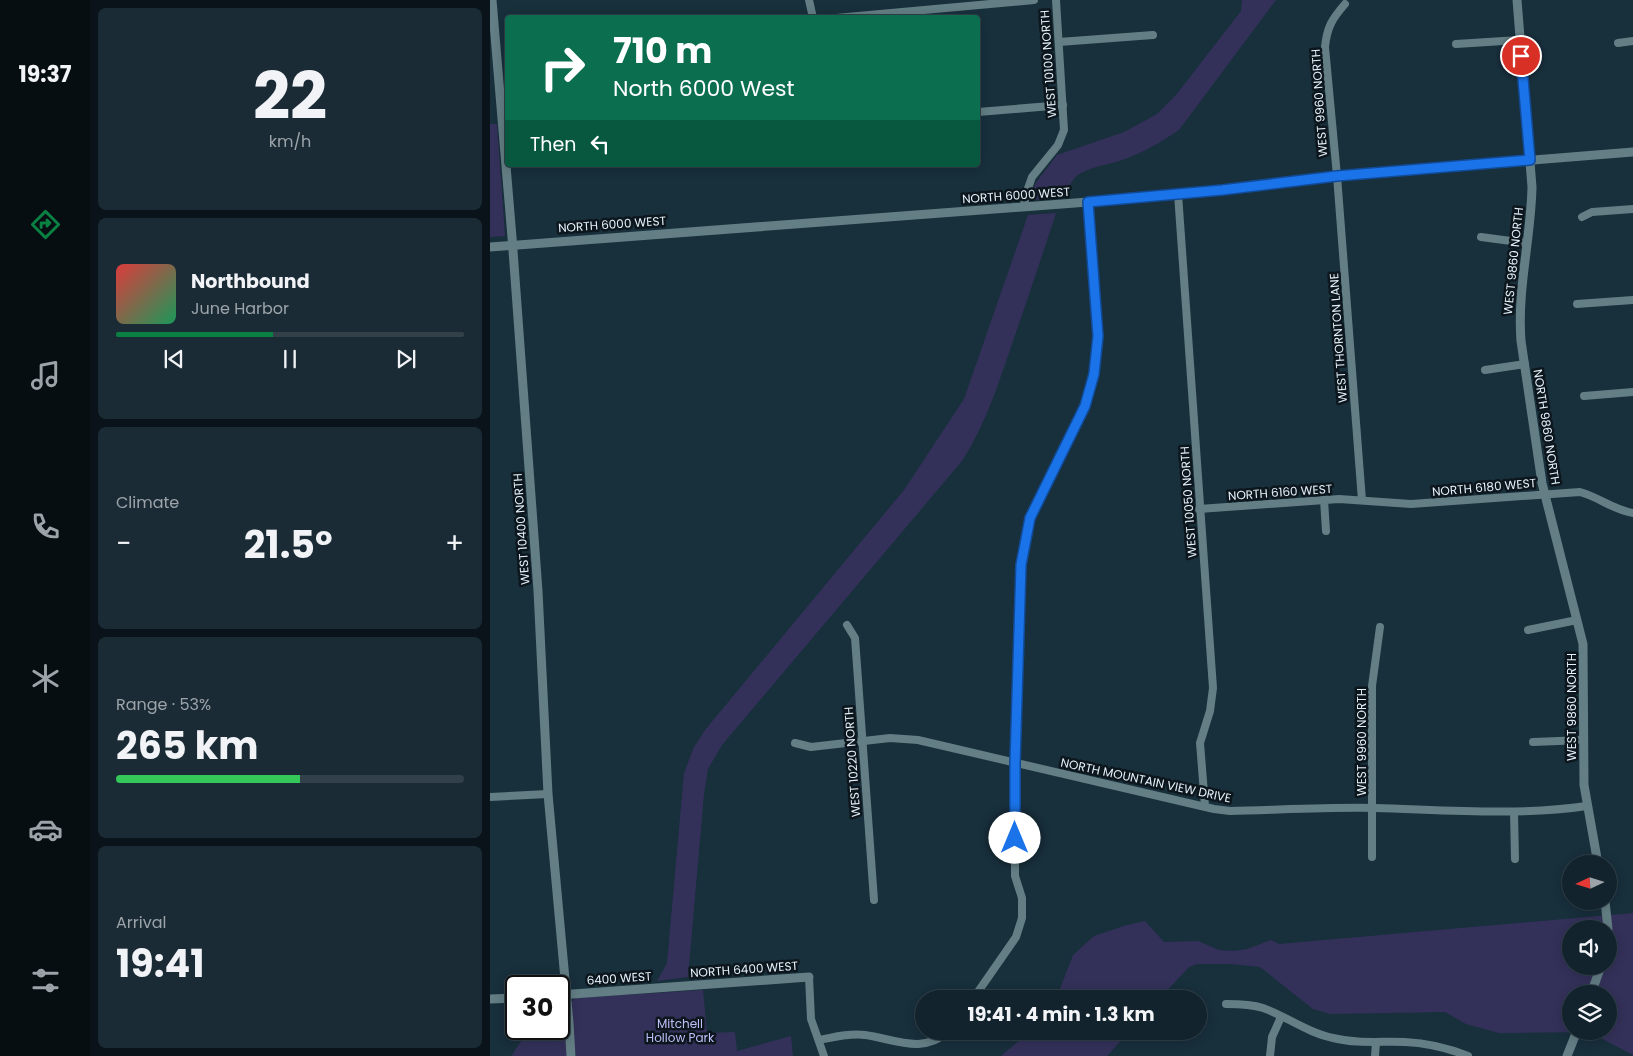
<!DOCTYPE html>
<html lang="en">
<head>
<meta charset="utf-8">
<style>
  :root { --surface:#12232d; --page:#1b2b35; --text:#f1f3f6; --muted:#9ca4aa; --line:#314049; --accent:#0b8043 }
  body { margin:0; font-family:Poppins,sans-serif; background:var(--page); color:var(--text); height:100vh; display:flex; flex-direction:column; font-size:19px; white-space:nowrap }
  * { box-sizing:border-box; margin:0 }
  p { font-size:16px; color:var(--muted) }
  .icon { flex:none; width:28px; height:28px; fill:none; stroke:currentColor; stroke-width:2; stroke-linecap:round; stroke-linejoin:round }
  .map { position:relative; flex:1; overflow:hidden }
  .sheet { display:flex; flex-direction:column; gap:8px; padding:8px; background:#0a1319; width:400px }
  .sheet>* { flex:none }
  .banner { position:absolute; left:15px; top:15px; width:475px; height:152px; border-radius:5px; box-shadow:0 2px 12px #0003,0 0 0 1px var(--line); background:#0b6e4f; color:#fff; overflow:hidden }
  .needle { width:32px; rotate:266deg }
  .tools { position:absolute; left:1072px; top:855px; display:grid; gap:10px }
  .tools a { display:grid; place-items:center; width:55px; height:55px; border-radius:50%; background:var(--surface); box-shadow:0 2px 12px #0003,0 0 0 1px var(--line); font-size:25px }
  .speed { position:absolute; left:15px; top:975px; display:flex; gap:10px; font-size:25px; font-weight:700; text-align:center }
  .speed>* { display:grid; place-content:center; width:65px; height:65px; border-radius:50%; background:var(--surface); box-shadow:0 2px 12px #0003,0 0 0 1px var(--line); line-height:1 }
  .speed .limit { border:2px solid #111; border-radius:8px; background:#fff; color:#111 }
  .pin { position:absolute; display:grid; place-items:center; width:42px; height:42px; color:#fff; margin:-21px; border:2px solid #fff; border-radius:50%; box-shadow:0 1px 5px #0007 }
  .me { position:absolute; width:55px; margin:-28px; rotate:0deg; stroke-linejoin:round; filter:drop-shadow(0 0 4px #0008) }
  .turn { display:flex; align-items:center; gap:18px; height:105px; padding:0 25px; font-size:22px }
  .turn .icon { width:65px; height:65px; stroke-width:2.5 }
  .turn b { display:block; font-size:35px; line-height:42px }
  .then { display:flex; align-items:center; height:48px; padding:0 25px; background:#0003; gap:10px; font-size:19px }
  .big { font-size:38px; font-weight:700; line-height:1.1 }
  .sheet .tile { flex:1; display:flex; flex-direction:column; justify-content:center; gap:8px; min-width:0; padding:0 18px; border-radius:8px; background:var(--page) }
  .sheet .dial { align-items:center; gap:0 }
  .dial b { font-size:65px; line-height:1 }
  .song { display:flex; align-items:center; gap:15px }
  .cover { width:60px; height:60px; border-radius:8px; background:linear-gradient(135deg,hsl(0 70% 55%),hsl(150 70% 35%)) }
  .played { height:5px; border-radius:2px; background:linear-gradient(90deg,var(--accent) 45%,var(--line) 45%) }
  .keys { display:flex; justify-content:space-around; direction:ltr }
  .heat { display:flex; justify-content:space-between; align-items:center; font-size:28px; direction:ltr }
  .charge { height:8px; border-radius:4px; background:linear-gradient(90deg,#34c759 53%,var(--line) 0) }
  .trip { position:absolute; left:425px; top:990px; width:292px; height:50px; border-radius:25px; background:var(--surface); box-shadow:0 2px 12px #0003,0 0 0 1px var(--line); font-weight:700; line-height:50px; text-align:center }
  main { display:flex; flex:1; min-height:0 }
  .tabs { display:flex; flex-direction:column; width:90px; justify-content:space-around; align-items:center; background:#070e12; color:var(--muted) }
  .tabs .icon { width:35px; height:35px }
  .tabs .on { color:var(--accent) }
  .tabs b { font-size:22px; color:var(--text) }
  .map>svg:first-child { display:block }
</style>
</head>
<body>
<main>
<nav class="tabs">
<b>19:37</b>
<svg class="icon on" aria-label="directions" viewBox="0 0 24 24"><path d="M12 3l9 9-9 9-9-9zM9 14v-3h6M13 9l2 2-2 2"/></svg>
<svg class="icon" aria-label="music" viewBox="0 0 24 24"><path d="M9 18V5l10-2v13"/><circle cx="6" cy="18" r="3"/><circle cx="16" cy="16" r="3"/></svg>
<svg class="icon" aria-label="phone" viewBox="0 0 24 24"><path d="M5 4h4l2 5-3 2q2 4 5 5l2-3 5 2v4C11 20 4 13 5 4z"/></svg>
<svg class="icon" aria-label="climate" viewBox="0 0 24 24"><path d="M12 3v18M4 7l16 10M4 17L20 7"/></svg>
<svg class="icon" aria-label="car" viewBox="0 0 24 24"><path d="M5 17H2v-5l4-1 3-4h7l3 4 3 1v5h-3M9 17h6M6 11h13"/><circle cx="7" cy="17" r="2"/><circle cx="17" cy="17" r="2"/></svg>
<svg class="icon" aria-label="filters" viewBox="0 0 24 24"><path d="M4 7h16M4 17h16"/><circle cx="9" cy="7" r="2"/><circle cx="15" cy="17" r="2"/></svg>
</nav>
<section class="sheet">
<div class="tile dial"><b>22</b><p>km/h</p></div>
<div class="tile">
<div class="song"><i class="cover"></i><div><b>Northbound</b><p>June Harbor</p></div></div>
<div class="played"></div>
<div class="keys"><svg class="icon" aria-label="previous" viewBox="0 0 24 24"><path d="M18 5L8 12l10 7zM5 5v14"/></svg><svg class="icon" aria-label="pause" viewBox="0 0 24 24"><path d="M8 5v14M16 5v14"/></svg><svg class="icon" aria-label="next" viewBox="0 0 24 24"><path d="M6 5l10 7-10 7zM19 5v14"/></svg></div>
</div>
<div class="tile"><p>Climate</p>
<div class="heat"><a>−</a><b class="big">21.5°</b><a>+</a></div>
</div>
<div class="tile"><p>Range · 53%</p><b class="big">265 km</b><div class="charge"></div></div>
<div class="tile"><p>Arrival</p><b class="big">19:41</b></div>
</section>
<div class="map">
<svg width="1143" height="1056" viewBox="0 0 1143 1056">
  <rect width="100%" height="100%" fill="#182f3c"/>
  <g fill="#333159" fill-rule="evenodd">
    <path d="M752,0H786L689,130C670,143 651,154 629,161C617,165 599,167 588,175C581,181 577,189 573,197L545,200L542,193L545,184L567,155L634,132L667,114L686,95L751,11Z"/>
    <path d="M0,124H7L15,236L0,237Z"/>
    <path d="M566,213C552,256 538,298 523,341C509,382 496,424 472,461L232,745L218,769L214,794L198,977L167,981L177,963L194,773L204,747L215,730L414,490L474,399L538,215Z"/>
    <path d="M1143,913V1055L1099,1032L1009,1033L976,1024L955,1012L840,1014L823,1009L770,967L741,964H707L699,967L669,999H566L583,955L604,936L637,925L655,921L674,942L708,941L729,950L743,951L757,949L781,940L789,944ZM1081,929H1119V966H1081ZM1081,994H1119V1031H1081Z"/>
    <path d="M213,990L217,1033L245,1032L247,1051L301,1036L303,1056H86L83,1040L80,1004L85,998Z"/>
    <path d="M74,1019L77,1056H22C27,1046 36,1032 48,1029C53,1027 63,1029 69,1029V1020Z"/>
    <path d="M537,1031H640L617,1056H511L531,1039Z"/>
  </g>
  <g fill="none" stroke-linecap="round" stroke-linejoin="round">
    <g stroke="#637e84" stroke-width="8">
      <path d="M319,0L323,18"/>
      <path d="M855,4C842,19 837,27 835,47L847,176L872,500"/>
      <path d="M346,18L544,0"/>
      <path d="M569,42L663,35"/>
      <path d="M1128,43L1143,41"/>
      <path d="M966,44L1029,40"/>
      <path d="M488,112L573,105"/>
      <path d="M688,194L723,688L720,711L710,743L715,806"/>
      <path d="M534,206L536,194L542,177L568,145L574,130L566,0"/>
      <path d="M1092,217L1102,212L1143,209"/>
      <path d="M991,237L1036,243"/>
      <path d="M1087,304L1143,300"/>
      <path d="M995,370L1035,364"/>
      <path d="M1094,396L1143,392"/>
      <path d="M834,500L836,531"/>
      <path d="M709,509L849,499L921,504L1090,492C1109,497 1123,510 1143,513"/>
      <path d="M357,625L365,638L384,900"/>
      <path d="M1038,630L1087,620"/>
      <path d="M1043,742L1094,740"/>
      <path d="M305,743L321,747L400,738L428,740L724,809L740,811C788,810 837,807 885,808C956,810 1027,816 1097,806"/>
      <path d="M0,797L58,794"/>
      <path d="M1024,812L1025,859"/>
      <path d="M882,857V686L890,627"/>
      <path d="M319,977L321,1019L334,1056"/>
      <path d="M483,999L526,937L532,918V898L525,876V763L531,565L540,518L595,406L605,374L608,336L598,202"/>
      <path d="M736,1004C748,1004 761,1004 773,1008C798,1017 818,1033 843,1038C867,1044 891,1041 915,1042C937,1043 958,1048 978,1056"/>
      <path d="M329,1040C344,1037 360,1033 375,1035C405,1039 432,1055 459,1031"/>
      <path d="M780,1056L782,1037L791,1017"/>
      <path d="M885,1056L886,1042"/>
    </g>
    <g stroke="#637e84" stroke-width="9">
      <path d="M2,0L22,237L37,441L48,591L58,794L79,1023L81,1056"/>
      <path d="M1027,0L1042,187C1041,239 1027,288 1031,341L1052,483L1093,644L1094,785L1108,864"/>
      <path d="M0,247L598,202L732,190L847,176L1143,152"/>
      <path d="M1115,901L1118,929"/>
      <path d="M1101,994L1111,966"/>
      <path d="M69,995L319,977"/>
      <path d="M0,999L26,998"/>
      <path d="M1077,1056L1087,1031"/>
    </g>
  </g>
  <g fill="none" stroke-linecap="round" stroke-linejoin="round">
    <defs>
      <path id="route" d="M525,838V763L531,565L540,518L595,406L604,374L608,336L598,202L732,190L847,176L1040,160L1031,56"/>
    </defs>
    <use href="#route" stroke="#114b97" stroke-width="12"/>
    <use href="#route" stroke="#1a73e8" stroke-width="9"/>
  </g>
  <g text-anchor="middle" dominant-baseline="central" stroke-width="5" stroke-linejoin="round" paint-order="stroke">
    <g font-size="12" fill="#e5f2fc" stroke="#0c161c">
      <text transform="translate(558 64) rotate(-94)">WEST 10100 NORTH</text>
      <text transform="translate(829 103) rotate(-94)">WEST 9960 NORTH</text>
      <text transform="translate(526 195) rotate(-4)">NORTH 6000 WEST</text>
      <text transform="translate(122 224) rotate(-4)">NORTH 6000 WEST</text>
      <text transform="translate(1023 261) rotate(-84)">WEST 9860 NORTH</text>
      <text transform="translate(848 338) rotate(-94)">WEST THORNTON LANE</text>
      <text transform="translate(1057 427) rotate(81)">NORTH 9860 NORTH</text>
      <text transform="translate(994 487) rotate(-5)">NORTH 6180 WEST</text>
      <text transform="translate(790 492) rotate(-4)">NORTH 6160 WEST</text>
      <text transform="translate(698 502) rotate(-94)">WEST 10050 NORTH</text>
      <text transform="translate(31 529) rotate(-94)">WEST 10400 NORTH</text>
      <text transform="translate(1081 707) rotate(-90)">WEST 9860 NORTH</text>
      <text transform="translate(871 742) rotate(-90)">WEST 9960 NORTH</text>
      <text transform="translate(362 762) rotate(-94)">WEST 10220 NORTH</text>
      <text transform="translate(656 780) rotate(12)">NORTH MOUNTAIN VIEW DRIVE</text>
      <text transform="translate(254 969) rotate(-4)">NORTH 6400 WEST</text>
      <text transform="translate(129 978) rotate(-4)">6400 WEST</text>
    </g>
    <g font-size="12" fill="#bfbffa" stroke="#0c161c">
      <text x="190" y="1023">Mitchell<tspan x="190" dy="14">Hollow Park</tspan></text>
    </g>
  </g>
</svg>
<div class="tools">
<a><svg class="needle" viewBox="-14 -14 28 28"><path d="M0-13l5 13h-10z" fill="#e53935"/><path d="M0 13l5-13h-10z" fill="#9ca4aa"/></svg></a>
<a><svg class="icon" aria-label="sound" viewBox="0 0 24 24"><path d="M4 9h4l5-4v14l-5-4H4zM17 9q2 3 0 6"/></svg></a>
<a><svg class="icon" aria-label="layers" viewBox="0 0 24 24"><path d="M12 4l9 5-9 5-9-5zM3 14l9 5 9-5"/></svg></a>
</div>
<div class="speed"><div class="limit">30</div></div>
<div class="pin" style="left:1031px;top:56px;background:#d93025"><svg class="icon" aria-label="arrive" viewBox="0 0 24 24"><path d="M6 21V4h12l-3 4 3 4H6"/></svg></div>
<svg class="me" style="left:525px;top:838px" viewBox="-20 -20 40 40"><circle r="19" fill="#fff"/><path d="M0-13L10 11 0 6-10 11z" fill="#1a73e8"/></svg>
<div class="trip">19:41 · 4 min · 1.3 km</div>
<div class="banner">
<div class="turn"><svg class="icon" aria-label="right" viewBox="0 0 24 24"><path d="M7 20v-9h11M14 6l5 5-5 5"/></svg><div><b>710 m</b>North 6000 West</div></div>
<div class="then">Then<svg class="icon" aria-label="left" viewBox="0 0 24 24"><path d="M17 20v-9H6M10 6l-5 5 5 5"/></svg></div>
</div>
</div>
</main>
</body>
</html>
